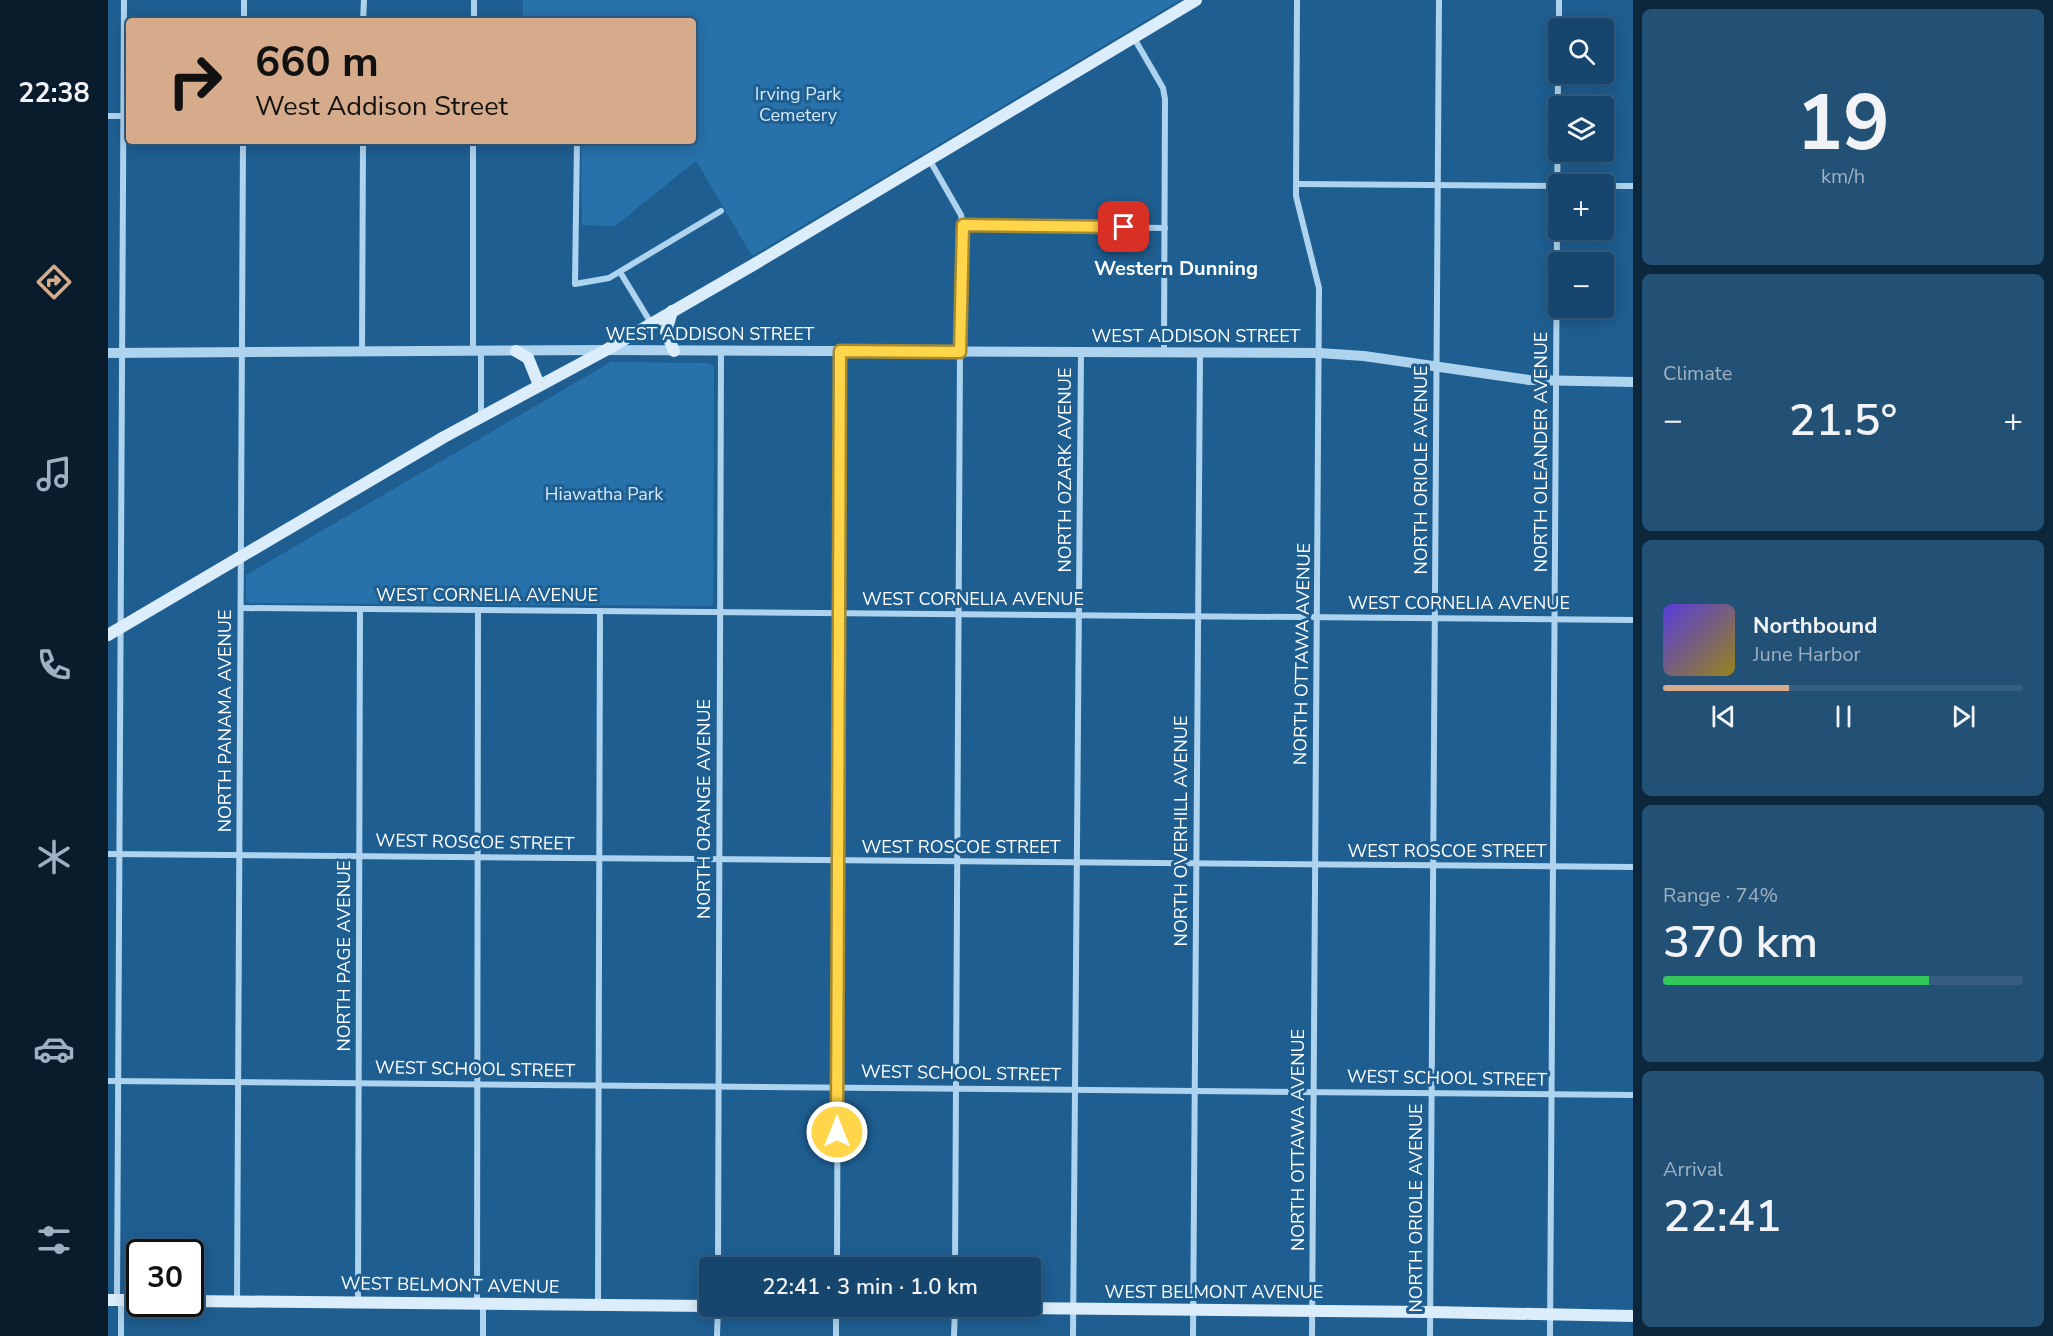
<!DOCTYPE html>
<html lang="en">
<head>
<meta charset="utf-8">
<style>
  :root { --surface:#16466d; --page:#235075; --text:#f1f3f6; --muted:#9eb1c2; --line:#355e80; --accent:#d6ab8b }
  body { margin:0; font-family:"Nunito Sans",sans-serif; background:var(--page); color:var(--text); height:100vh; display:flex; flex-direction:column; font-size:22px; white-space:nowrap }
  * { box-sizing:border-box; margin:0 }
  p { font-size:20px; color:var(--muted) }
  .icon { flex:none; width:33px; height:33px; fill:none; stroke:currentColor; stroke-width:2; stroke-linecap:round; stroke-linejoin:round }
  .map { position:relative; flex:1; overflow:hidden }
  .panel { display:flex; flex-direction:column; gap:9px; padding:9px; background:#0c263c; width:420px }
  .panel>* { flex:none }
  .hud { position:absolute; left:18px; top:18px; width:570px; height:126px; border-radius:6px; box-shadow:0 3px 15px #0003,0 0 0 2px var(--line); background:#d6ab8b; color:#111; overflow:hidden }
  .fabs { position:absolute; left:1440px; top:18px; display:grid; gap:12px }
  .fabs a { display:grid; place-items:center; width:66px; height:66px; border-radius:6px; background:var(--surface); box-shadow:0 3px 15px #0003,0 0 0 2px var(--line); font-size:30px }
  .speed { position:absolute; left:18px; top:1239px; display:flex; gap:12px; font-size:30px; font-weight:700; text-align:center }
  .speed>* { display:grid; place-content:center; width:78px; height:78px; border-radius:50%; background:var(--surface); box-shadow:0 3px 15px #0003,0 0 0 2px var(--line); line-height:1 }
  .speed .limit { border:3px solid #111; border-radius:9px; background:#fff; color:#111 }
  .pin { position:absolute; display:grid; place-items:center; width:51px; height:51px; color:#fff; margin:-26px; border-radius:12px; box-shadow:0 3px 9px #0006 }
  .me { position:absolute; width:66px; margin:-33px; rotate:0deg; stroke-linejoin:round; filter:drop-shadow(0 0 4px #0008) }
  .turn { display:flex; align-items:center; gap:21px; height:126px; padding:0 30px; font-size:27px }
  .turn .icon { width:78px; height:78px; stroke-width:2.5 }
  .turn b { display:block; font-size:42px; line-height:51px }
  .big { font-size:45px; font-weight:600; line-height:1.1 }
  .panel .card { flex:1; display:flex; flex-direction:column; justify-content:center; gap:9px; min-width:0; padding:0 21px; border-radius:9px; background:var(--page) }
  .panel .dial { align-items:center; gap:0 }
  .dial b { font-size:78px; line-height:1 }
  .song { display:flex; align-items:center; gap:18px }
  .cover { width:72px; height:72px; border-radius:9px; background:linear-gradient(135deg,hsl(250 70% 55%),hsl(50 70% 35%)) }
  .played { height:6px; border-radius:3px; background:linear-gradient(90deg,var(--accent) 35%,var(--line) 35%) }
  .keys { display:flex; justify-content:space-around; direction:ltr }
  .heat { display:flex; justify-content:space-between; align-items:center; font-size:33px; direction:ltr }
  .charge { height:9px; border-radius:4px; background:linear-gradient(90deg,#34c759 74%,var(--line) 0) }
  .trip { position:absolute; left:591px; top:1257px; width:342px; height:60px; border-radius:6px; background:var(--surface); box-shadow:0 3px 15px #0003,0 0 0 2px var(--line); font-weight:600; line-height:60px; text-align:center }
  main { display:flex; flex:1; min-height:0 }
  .tab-bar { display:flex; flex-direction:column; width:108px; justify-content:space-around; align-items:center; background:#091c2c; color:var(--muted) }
  .tab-bar .icon { width:42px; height:42px }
  .tab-bar .active { color:var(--accent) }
  .tab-bar b { font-size:27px; color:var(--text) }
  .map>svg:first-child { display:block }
</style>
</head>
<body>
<main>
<nav class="tab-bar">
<b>22:38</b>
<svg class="icon active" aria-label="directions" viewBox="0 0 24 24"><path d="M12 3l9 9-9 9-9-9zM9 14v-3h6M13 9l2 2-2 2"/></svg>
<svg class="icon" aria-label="music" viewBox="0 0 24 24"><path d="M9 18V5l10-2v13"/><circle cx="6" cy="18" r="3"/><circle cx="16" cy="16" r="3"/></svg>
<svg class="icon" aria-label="phone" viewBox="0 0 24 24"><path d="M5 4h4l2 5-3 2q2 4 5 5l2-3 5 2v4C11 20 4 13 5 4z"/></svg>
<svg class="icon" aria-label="climate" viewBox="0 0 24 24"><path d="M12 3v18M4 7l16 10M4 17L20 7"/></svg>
<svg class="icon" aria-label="car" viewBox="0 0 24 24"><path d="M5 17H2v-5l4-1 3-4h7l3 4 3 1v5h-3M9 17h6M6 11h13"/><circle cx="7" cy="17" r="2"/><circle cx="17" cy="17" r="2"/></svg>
<svg class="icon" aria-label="filters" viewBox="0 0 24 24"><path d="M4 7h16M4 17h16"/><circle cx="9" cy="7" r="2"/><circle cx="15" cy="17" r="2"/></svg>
</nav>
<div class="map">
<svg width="1525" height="1336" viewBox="0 0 1525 1336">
  <rect width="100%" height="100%" fill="#1e5e91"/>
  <g fill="#2772aa">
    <path d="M415,0H1072L644,256L588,161L507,226L474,225L473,141H585V21H415Z"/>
    <path d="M503,362L601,363L606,367L605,603L603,606L142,603L138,600V575Z"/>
  </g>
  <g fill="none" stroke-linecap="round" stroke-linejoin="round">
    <g stroke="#aed3ee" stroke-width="6">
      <path d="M1189,0L1188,196L1211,288L1204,1336"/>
      <path d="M136,21V0"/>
      <path d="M255,21L256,0"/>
      <path d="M366,21V0"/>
      <path d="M1451,28V0"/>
      <path d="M1026,38L1055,88L1057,99L1056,352"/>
      <path d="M0,116H21"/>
      <path d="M469,141L467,284L501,278L613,211"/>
      <path d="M821,159L853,215L855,225L852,352L847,1268"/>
      <path d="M1189,184L1450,186"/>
      <path d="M1496,186H1525"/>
      <path d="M855,225L1057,228"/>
      <path d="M512,272L543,323"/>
      <path d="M365,351V141"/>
      <path d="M373,351V416"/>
      <path d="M254,352L255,141"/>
      <path d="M133,608L1525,620"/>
      <path d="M0,854L1525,867"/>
      <path d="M0,1081L1525,1095"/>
      <path d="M610,1268L613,351"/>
      <path d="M729,1268L732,351"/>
      <path d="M9,1300L16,0"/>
      <path d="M129,1301L135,141"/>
      <path d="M250,1302L252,609"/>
      <path d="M369,1303L370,610"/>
      <path d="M490,1304L492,611"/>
      <path d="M13,1336V1300"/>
      <path d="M375,1336V1304"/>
      <path d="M609,1336L610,1306"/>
      <path d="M728,1336V1306"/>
      <path d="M846,1336L847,1307"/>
      <path d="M965,1336L973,352"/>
      <path d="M1085,1336L1092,353"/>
      <path d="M1322,1336L1331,0"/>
      <path d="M1442,1336L1450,71"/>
    </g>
    <path stroke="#aed3ee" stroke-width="10" d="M0,353L498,350L1211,353L1256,356L1421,380L1525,382"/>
    <g stroke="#dbecfa" stroke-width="12">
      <path d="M564,311L558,332L566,351"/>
      <path d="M408,351L420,358L431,385"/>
      <path d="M0,635L336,437L498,350L645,265L1088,0"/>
      <path d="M0,1300H32"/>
      <path d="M82,1301L602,1306"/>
      <path d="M686,1306L1322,1312L1525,1316"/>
    </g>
  </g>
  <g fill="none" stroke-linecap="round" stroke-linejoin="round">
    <defs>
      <path id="route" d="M729,1132L732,351L852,352L855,225L1016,227"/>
    </defs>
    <use href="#route" stroke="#a68a30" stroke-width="15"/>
    <use href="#route" stroke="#ffd54a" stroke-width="10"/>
  </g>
  <g text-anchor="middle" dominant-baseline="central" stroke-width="6" stroke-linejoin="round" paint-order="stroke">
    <g font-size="18" fill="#d4eafa" stroke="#1e5e91">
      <text x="690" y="94">Irving Park<tspan x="690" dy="21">Cemetery</tspan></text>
      <text x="496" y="494">Hiawatha Park</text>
    </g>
    <g font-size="18" fill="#fff" stroke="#1e5e91">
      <text x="602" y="334">WEST ADDISON STREET</text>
      <text x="1088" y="336">WEST ADDISON STREET</text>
      <text transform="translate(1433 452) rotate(-90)">NORTH OLEANDER AVENUE</text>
      <text transform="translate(957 470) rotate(-90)">NORTH OZARK AVENUE</text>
      <text transform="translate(1313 470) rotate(-90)">NORTH ORIOLE AVENUE</text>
      <text x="379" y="595">WEST CORNELIA AVENUE</text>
      <text x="865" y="599">WEST CORNELIA AVENUE</text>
      <text x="1351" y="603">WEST CORNELIA AVENUE</text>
      <text transform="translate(1194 654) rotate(-89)">NORTH OTTAWA AVENUE</text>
      <text transform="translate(117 721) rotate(-90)">NORTH PANAMA AVENUE</text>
      <text transform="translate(596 809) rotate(-90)">NORTH ORANGE AVENUE</text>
      <text transform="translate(1073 831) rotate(-90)">NORTH OVERHILL AVENUE</text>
      <text transform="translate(367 842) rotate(1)">WEST ROSCOE STREET</text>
      <text x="853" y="847">WEST ROSCOE STREET</text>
      <text x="1339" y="851">WEST ROSCOE STREET</text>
      <text transform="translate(236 956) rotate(-90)">NORTH PAGE AVENUE</text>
      <text transform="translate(367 1069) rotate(1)">WEST SCHOOL STREET</text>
      <text transform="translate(853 1073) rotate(1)">WEST SCHOOL STREET</text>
      <text transform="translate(1339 1078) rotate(1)">WEST SCHOOL STREET</text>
      <text transform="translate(1190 1140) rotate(-90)">NORTH OTTAWA AVENUE</text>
      <text transform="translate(1308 1208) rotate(-90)">NORTH ORIOLE AVENUE</text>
      <text transform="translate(342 1285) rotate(1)">WEST BELMONT AVENUE</text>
      <text x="1106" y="1292">WEST BELMONT AVENUE</text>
    </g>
    <g font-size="20" font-weight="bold" fill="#fff" stroke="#1e5e91">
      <text x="1068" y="268">Western Dunning</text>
    </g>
  </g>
</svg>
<div class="fabs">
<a><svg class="icon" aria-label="search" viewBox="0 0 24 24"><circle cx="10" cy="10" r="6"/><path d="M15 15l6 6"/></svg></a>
<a><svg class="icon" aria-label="layers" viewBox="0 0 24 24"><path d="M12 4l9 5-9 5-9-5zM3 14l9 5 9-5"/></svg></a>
<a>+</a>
<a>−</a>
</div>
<div class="speed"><div class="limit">30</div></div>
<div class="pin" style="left:1016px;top:227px;background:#d93025"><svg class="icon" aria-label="arrive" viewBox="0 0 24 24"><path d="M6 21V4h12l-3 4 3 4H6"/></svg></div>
<svg class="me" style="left:729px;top:1132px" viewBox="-20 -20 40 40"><circle r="17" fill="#ffd54a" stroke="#fff" stroke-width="3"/><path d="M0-11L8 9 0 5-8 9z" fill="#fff"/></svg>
<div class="trip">22:41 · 3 min · 1.0 km</div>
<div class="hud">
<div class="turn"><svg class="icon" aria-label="right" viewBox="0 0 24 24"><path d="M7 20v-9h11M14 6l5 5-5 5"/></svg><div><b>660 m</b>West Addison Street</div></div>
</div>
</div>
<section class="panel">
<div class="card dial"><b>19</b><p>km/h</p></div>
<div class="card"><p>Climate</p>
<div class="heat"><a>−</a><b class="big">21.5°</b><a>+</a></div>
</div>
<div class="card">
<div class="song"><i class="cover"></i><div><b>Northbound</b><p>June Harbor</p></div></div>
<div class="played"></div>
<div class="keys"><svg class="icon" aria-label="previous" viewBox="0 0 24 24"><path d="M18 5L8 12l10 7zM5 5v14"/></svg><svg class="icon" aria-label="pause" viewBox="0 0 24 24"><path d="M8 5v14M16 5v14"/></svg><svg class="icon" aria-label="next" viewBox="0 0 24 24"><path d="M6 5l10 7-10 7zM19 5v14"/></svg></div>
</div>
<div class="card"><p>Range · 74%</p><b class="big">370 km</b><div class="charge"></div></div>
<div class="card"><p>Arrival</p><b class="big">22:41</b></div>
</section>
</main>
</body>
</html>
